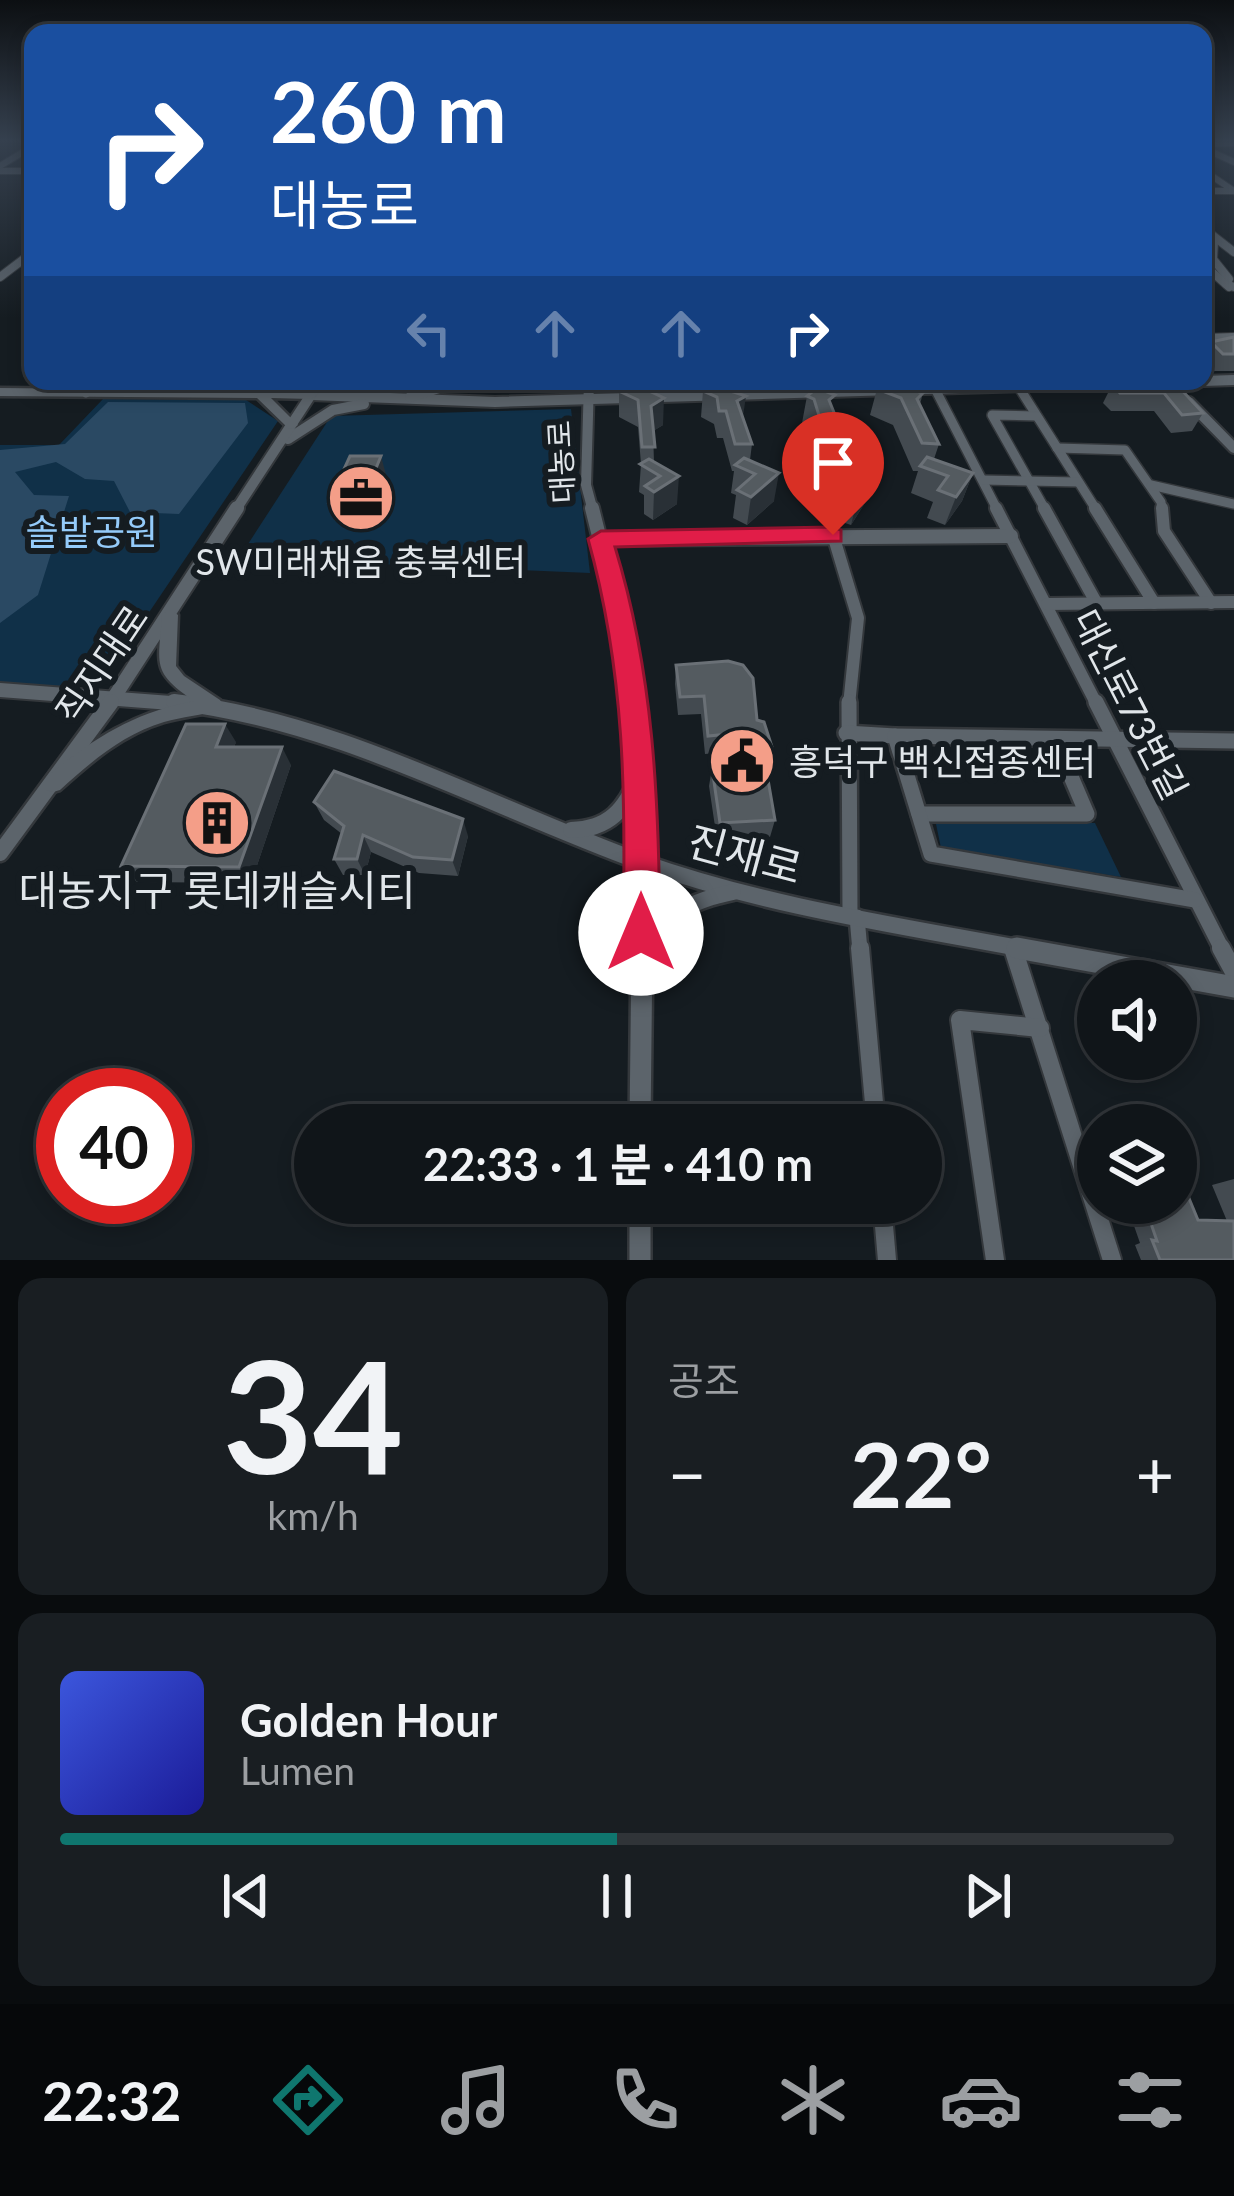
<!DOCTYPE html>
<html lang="ko">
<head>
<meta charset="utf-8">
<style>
  :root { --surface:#101519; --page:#191e22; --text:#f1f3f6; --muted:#9c9fa2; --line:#303438; --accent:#0f766e }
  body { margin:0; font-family:Lato,"Noto Sans KR",sans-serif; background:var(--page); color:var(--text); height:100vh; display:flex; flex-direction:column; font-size:45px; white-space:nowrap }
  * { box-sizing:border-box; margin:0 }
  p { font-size:39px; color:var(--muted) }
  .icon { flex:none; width:66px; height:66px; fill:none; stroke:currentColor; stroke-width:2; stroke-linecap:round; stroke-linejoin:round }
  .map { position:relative; height:1260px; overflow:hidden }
  .panel { display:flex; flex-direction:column; gap:18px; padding:18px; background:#090c0e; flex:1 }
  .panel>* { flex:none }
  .top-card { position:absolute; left:24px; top:24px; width:1188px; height:366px; border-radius:24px; box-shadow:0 6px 18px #0003,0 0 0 3px var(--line); background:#1a4fa0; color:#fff; overflow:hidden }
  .buttons { position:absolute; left:1077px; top:960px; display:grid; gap:24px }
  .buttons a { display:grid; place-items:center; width:120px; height:120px; border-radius:50%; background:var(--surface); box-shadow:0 6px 18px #0003,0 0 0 3px var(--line); font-size:60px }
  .speed { position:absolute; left:36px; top:1068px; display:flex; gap:24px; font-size:60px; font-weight:700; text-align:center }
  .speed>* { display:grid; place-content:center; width:156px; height:156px; border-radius:50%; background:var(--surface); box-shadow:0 6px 18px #0003,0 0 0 3px var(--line); line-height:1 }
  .speed .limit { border:18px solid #d22; background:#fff; color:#111 }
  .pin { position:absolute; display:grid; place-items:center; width:102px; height:102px; color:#fff; margin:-123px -51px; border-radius:50% 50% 50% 0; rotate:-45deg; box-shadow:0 0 12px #0007 }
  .pin .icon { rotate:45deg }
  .me { position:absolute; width:132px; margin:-66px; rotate:0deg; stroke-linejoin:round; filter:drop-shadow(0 0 9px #0008) }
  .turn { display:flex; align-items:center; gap:42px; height:252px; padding:0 48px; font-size:54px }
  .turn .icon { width:156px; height:156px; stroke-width:2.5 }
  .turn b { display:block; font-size:84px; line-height:102px }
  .lanes { display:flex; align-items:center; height:114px; padding:0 48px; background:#0003; justify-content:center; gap:60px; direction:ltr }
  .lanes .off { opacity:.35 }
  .big { font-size:90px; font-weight:700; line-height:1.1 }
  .panel .card { flex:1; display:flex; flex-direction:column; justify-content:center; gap:18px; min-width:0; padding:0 42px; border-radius:24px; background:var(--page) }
  .panel .dial { align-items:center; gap:0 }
  .dial b { font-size:156px; line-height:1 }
  .song { display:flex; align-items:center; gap:36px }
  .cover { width:144px; height:144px; border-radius:18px; background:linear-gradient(135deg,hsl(230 70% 55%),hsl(240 70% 35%)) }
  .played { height:12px; border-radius:6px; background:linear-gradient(90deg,var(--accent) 50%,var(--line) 50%) }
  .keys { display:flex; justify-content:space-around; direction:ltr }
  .heat { display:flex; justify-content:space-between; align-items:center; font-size:66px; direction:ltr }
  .panel .tiles { flex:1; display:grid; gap:18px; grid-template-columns:1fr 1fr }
  .card:last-child { grid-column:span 2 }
  .trip { position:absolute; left:294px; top:1104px; width:648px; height:120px; border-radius:60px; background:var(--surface); box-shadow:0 6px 18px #0003,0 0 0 3px var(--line); font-weight:700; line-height:120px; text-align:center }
  .menu { display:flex; height:192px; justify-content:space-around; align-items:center; background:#06080a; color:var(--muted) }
  .menu .icon { width:84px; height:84px }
  .menu .current { color:var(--accent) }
  .menu b { font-size:54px; color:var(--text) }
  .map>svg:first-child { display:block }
</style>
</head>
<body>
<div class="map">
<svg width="1234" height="1260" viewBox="0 0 1234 1260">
  <rect width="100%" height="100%" fill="#151c21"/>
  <g fill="#103048">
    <path d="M103,399L246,400L278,421L121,654L62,686L0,685V445H59Z"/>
    <path d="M571,409L590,573L239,558L331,416Z"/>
    <path d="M1095,823L1121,877L941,848L936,824Z"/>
  </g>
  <path fill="#2a4963" d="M108,402L245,403L248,423L179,514L130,512L114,481L85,479L56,462L15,472L34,495L69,496L38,595L0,623V450L65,444Z"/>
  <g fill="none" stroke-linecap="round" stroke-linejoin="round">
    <defs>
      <g id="minor-far5">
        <path d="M1203,144L1234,143"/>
        <path d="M1203,148L1234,162"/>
        <path d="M1203,170L1234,191"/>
        <path d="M0,171H33"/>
        <path d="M1203,228L1216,238"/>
      </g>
      <g id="minor-far4">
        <path d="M1212,235L1234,252"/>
        <path d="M1214,242L1213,259L1229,279L1226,284L1234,287"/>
        <path d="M1203,264L1229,287"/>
        <path d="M0,277L33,252"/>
        <path d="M1203,338L1234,337"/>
      </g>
      <g id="minor-far3">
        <path d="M931,381L998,511"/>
        <path d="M1020,389L1097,511"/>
        <path d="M86,393L97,381"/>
        <path d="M1036,416L992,415L1046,511"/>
        <path d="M1057,448L1125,450L1161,502L1162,511"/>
        <path d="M983,480L1078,482"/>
        <path d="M1151,485L1234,504"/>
      </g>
      <g id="minor-far2">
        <path d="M996,508L1097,705"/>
        <path d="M1044,508L1097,604"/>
        <path d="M1095,508L1154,603"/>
        <path d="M1162,508L1164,531L1211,603"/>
        <path d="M833,535L858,618L849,705"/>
        <path d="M1047,604L1234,602"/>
      </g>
      <g id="minor-far1">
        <path d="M849,702L850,915"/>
        <path d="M1096,702L1223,951"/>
        <path d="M846,733L895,736"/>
        <path d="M919,814H1087L1055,739"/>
        <path d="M1195,900L931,854L895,736L1234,741"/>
        <path d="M857,917L860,951"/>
        <path d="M1013,946L1014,951"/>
      </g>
      <g id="minor">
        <path d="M860,948L876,1125"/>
        <path d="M1013,948L1112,1260"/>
        <path d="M1221,948L1234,972"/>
        <path d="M882,1203L887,1260"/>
        <path d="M995,1260L960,1020L1040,1028"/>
      </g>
      <g id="tertiary-far4">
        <path d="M0,166L33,146"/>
        <path d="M1203,191H1234"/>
      </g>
      <g id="tertiary-far3">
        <path d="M589,381L586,485L593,511"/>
        <path d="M1203,381L1234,380"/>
        <path d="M352,384H432"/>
        <path d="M311,395L495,402L1197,381"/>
        <path d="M410,397L462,381"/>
        <path d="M1189,402L1234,448"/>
        <path d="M288,439L333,410L364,404"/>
        <path d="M235,511L320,381"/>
      </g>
      <g id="tertiary-far2">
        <path d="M592,508L626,644L633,705"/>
        <path d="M601,539L1011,536"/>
        <path d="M0,690L197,705"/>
        <path d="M109,705L237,508"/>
      </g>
      <g id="tertiary-far1">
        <path d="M174,702C339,721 487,806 641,862C768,907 902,926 1034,951"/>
        <path d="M633,702L643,788L642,951"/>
        <path d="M571,830C609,829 625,810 639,776"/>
        <path d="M0,853L111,702"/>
        <path d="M650,951C666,912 694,900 733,892"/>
      </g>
      <g id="tertiary">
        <path d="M1017,948L1234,987"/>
        <path d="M646,961L651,948"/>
        <path d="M640,1125L642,948"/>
        <path d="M640,1203V1260"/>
      </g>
      <g id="secondary">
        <path d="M0,388L311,391L317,395L311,399L271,398L298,425L292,429L288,428L257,398L0,396Z"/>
        <path d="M170,609L178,615L176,666L184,676L220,700L223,705L220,710C202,715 182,717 164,722C123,734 91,762 60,790L53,792L46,790L43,784L46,778C91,739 135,712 194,701C150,671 159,664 162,615Z"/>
      </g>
    </defs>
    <use href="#minor-far5" stroke="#34383c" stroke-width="8"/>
    <use href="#minor-far4" stroke="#34383c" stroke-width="10"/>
    <use href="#minor-far3" stroke="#34383c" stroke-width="12"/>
    <use href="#minor-far2" stroke="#34383c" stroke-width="16"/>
    <use href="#minor-far1" stroke="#34383c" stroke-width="20"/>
    <use href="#minor" stroke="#34383c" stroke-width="22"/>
    <use href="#tertiary-far4" stroke="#34383c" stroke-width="8"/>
    <use href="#tertiary-far3" stroke="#34383c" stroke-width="14"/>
    <use href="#tertiary-far2" stroke="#34383c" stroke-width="18"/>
    <use href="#tertiary-far1" stroke="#34383c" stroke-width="21"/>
    <use href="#tertiary" stroke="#34383c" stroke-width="26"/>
    <use href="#secondary" stroke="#34383c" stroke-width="5"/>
    <use href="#minor-far5" stroke="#5c646b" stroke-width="6"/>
    <use href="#minor-far4" stroke="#5c646b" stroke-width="8"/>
    <use href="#minor-far3" stroke="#5c646b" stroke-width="9"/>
    <use href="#minor-far2" stroke="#5c646b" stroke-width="12"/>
    <use href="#minor-far1" stroke="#5c646b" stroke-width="15"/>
    <use href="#minor" stroke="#5c646b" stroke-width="18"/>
    <use href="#tertiary-far4" stroke="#5c646b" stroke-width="6"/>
    <use href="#tertiary-far3" stroke="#5c646b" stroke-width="10"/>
    <use href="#tertiary-far2" stroke="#5c646b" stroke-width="14"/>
    <use href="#tertiary-far1" stroke="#5c646b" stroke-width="16"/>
    <use href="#tertiary" stroke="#5c646b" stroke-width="21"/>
    <use href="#secondary" fill="#5c646b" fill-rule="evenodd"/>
  </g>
  <g fill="#434a50">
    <path d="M1234,337V371H1212L1203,362V356L1211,342Z"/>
    <path d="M632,383L663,425L653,431L654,462L677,504L653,520L644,514V495L639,492L641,464L638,427L619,417V391Z"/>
    <path d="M712,385L743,417L752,444L750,460L774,501L747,525L733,518L736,495L731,493L734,471H732L723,438H717L714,424L701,417L703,391Z"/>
    <path d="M1112,385H1177L1203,413L1192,431L1171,433L1154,411H1111L1103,403Z"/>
    <path d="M877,389L923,393L920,404L939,444L934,459L973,473L962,501L945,525L927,518L933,502L911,493L918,471H913L893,425L870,415Z"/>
    <path d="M807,396L832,408L847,445L843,459L876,470L868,498L851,525L833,519L838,499L820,492L824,472H822L808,425L802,423Z"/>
    <path d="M386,475L368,521H335L329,502Z"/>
    <path d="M676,665L757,720L772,769L768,783L775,820L770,837L717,840L709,786L712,768H718L716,753L705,754L701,714L678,715L675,684Z"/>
    <path d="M236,742L234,747L291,765L251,883L137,882L121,866Z"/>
    <path d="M314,802L468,836L458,876L419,873L371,852L365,875H343L334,859L342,834L324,820Z"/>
    <path d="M1234,1179V1260H1141L1135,1245L1140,1243L1126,1203H1176L1198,1220L1227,1221L1212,1185Z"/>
  </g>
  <g fill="#293036">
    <path d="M746,396L742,423L737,401Z"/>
    <path d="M664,398L663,425L650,433L651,406Z"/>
    <path d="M381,456L386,475L368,521L362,502Z"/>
    <path d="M876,470L868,498L851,525L858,497Z"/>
    <path d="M779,473L774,501L747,525L751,497Z"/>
    <path d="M973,473L962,501L945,525L956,497Z"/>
    <path d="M679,476L677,504L653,520L654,492Z"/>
    <path d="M225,724L236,742L227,764L216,747Z"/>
    <path d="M282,747L291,765L251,883L239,867Z"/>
    <path d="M463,819L468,836L458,876L452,860Z"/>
    <path d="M363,835L371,852L365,875L357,859Z"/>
  </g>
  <g fill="#545b60" stroke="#6a7076" stroke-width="3">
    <path d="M1234,337V354H1223L1211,342Z"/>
    <path d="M885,382L923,393L917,399L939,444L922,443L901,398L877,389Z"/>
    <path d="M632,383L664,398L651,406L655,447H642L638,400L619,391Z"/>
    <path d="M712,385L746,396L737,401L752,444H735L726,411H719L717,397L703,391Z"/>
    <path d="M1112,385H1177L1203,413L1182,415L1164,393H1120Z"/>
    <path d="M817,388L835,395L829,400L847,445H828L814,399L807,396Z"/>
    <path d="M350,456H381L362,502H329Z"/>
    <path d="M832,456L876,470L858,497L840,491L853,473L826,465Z"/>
    <path d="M927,457L973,473L956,497L938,490L948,476L920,466Z"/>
    <path d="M744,458L779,473L751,497L737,490L755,474L735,465Z"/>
    <path d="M649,459L679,476L654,492L645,486L660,476L640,464Z"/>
    <path d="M728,661L743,665L753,678L757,720L764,722L772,747V769L766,768L775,820L720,823L712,768H723L719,735L708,736L704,696L680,697L676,665Z"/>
    <path d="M186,724H225L216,747H282L239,867L121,866Z"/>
    <path d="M334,771L463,819L452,860L413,857L363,835L357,859H334L344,826L314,802Z"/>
    <path d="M1176,1191H1186L1198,1220L1234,1221V1260H1160L1152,1240L1157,1241L1144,1203H1176Z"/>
  </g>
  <linearGradient id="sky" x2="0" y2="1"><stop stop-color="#0c0f12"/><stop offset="0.44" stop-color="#35404e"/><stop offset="1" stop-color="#35404e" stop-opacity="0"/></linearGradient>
  <rect width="1234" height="318" fill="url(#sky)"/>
  <path fill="#e11d48" stroke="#92132f" stroke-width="3" d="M833,527L841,530V541L615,547C654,674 659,801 660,933L654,946L641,952L628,946L623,933C626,796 625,672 588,539L601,531Z"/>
  <defs>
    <symbol id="office-disc" viewBox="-11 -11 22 22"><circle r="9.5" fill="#f49e88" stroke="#151c21"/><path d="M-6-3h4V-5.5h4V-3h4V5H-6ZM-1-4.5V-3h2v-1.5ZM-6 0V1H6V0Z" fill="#111"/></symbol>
    <symbol id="civic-disc" viewBox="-11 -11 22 22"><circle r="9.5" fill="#f49e88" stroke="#151c21"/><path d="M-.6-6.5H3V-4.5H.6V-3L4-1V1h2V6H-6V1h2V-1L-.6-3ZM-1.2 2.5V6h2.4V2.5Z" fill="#111"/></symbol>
    <symbol id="building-disc" viewBox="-11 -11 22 22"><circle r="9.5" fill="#f49e88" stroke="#151c21"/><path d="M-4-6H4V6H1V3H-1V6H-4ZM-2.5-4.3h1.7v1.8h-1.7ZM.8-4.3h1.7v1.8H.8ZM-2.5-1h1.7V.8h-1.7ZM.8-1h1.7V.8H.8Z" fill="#111"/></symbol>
  </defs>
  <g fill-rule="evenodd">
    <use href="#office-disc" x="323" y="460" width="76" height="76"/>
    <use href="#civic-disc" x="704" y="723" width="76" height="76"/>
    <use href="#building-disc" x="179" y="785" width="76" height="76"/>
  </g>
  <g text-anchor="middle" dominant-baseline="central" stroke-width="12" stroke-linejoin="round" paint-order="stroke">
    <g font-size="30" fill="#e1e6ea" stroke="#151c21">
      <text transform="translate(560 462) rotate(-93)">대농로</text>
    </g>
    <g font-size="36" fill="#94cbfa" stroke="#151c21">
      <text x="92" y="531">솔밭공원</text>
    </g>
    <g font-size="36" fill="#e1e6ea" stroke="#151c21">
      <text x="361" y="561">SW미래채움 충북센터</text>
      <text x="789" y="761" text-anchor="start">흥덕구 백신접종센터</text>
    </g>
    <g font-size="36" fill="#e1e6ea" stroke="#151c21">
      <text transform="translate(101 664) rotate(-56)">직지대로</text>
      <text transform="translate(1131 704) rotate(63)">대신로73번길</text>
    </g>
    <g font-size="42" fill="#e1e6ea" stroke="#151c21">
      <text transform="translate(745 854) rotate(15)">진재로</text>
    </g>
    <g font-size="42" fill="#e1e6ea" stroke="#151c21">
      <text x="217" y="890">대농지구 롯데캐슬시티</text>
    </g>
  </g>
</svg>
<div class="buttons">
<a><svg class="icon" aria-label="sound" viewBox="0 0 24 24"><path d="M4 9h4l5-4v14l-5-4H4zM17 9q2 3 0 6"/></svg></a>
<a><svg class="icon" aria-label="layers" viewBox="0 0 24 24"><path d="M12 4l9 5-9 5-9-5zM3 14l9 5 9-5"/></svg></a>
</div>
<div class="speed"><div class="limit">40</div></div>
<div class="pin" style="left:833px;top:535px;background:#d93025"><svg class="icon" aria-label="arrive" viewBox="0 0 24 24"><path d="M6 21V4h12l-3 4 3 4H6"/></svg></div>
<svg class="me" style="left:641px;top:933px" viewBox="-20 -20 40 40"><circle r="19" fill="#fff"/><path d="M0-13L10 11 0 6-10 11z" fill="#e11d48"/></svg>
<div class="trip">22:33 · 1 분 · 410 m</div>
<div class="top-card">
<div class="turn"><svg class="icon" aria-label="right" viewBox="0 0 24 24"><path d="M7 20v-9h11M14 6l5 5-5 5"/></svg><div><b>260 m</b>대농로</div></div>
<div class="lanes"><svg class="icon off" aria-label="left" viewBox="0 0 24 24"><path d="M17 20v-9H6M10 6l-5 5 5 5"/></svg><svg class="icon off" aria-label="ahead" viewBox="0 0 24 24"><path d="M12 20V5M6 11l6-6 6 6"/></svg><svg class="icon off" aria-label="ahead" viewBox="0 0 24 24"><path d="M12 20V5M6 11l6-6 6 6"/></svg><svg class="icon" aria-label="right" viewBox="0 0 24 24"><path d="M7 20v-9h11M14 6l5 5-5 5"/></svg></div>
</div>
</div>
<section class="panel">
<div class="tiles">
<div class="card dial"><b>34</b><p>km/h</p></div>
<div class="card"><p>공조</p>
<div class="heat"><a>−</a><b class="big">22°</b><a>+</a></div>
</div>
<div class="card">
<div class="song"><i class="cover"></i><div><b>Golden Hour</b><p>Lumen</p></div></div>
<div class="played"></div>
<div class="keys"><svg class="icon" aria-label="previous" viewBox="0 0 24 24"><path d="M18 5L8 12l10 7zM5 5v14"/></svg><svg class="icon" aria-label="pause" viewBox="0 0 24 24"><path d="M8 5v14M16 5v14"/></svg><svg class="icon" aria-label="next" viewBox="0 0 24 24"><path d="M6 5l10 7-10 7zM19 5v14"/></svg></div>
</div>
</div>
</section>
<nav class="menu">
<b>22:32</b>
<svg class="icon current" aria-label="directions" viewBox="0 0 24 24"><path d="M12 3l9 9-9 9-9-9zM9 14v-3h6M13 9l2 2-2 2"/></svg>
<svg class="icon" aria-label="music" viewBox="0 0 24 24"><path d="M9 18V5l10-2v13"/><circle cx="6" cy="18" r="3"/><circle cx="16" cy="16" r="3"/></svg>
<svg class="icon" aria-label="phone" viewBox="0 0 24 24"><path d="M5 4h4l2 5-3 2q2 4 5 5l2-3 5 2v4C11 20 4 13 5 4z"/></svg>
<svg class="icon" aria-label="climate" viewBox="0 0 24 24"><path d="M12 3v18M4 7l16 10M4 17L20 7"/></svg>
<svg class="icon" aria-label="car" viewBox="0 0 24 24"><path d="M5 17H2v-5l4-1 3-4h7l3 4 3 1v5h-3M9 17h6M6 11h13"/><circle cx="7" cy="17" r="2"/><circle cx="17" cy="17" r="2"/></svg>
<svg class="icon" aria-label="filters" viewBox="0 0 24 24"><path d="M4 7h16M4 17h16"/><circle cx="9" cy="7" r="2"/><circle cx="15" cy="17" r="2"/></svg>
</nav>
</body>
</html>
